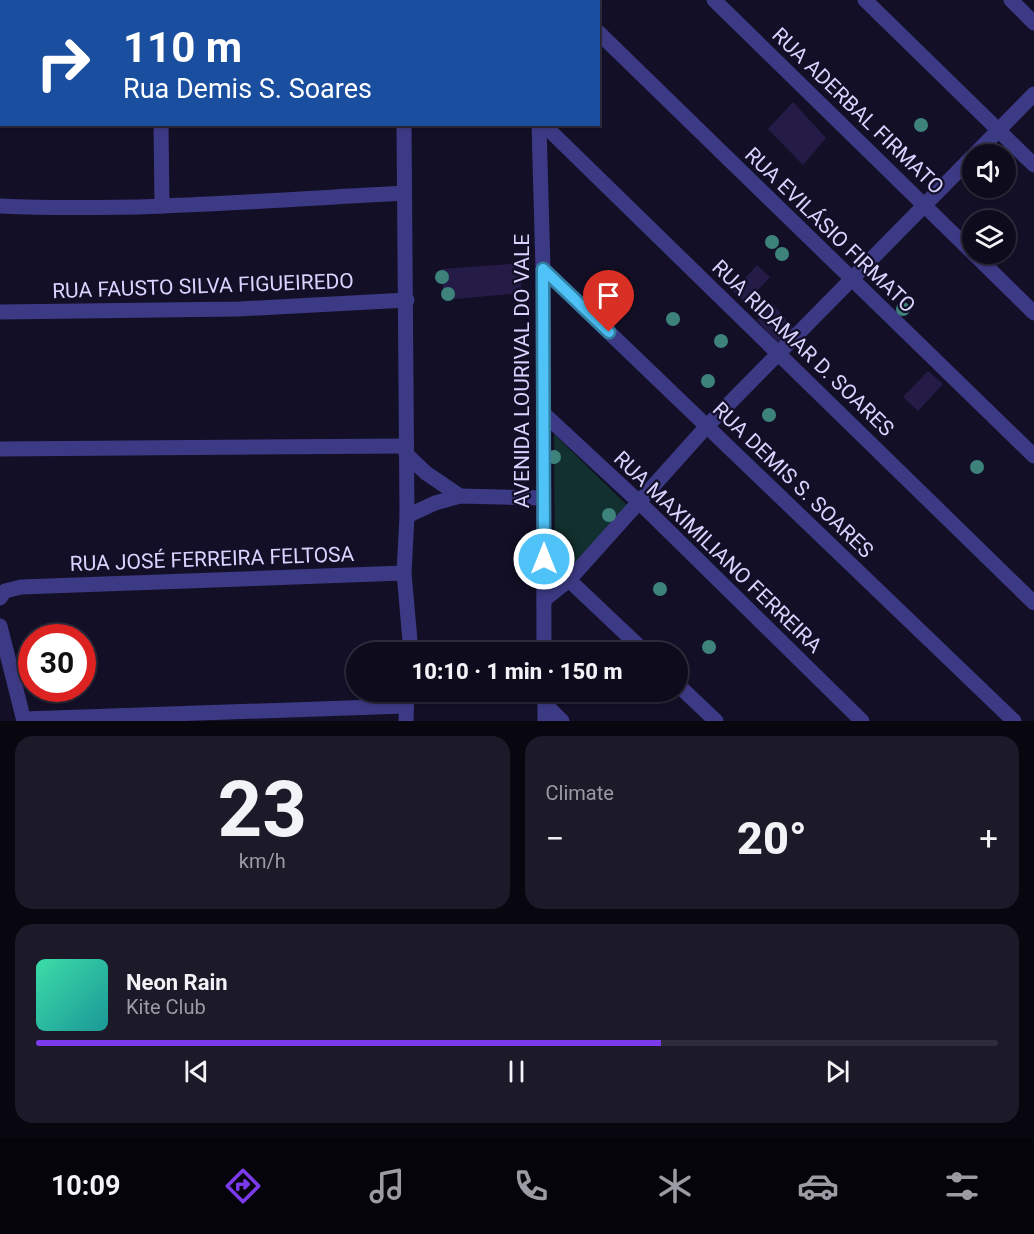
<!DOCTYPE html>
<html lang="en">
<head>
<meta charset="utf-8">
<style>
  :root { --surface:#0e0b1c; --page:#1c1929; --text:#f1f3f6; --muted:#9b9ba3; --line:#2e2b3b; --accent:#7c3aed }
  body { margin:0; font-family:Roboto,sans-serif; background:var(--page); color:var(--text); height:100vh; display:flex; flex-direction:column; font-size:22px; white-space:nowrap }
  * { box-sizing:border-box; margin:0 }
  p { font-size:20px; color:var(--muted) }
  .icon { flex:none; width:33px; height:33px; fill:none; stroke:currentColor; stroke-width:2; stroke-linecap:round; stroke-linejoin:round }
  .map { position:relative; height:721px; overflow:hidden }
  .drawer { display:flex; flex-direction:column; gap:15px; padding:15px; background:#08060f; flex:1 }
  .drawer>* { flex:none }
  .top-card { position:absolute; left:0px; top:0px; width:600px; height:126px; box-shadow:0 2px 4px #0004,0 0 0 2px var(--line); background:#1a4fa0; color:#fff; overflow:hidden }
  .buttons { position:absolute; left:962px; top:144px; display:grid; gap:12px }
  .buttons a { display:grid; place-items:center; width:54px; height:54px; border-radius:50%; background:var(--surface); box-shadow:0 2px 4px #0004,0 0 0 2px var(--line); font-size:30px }
  .speed { position:absolute; left:18px; top:624px; display:flex; gap:12px; font-size:30px; font-weight:700; text-align:center }
  .speed>* { display:grid; place-content:center; width:78px; height:78px; border-radius:50%; background:var(--surface); box-shadow:0 2px 4px #0004,0 0 0 2px var(--line); line-height:1 }
  .speed .limit { border:9px solid #d22; background:#fff; color:#111 }
  .pin { position:absolute; display:grid; place-items:center; width:51px; height:51px; color:#fff; margin:-62px -26px; border-radius:50% 50% 50% 0; rotate:-45deg; box-shadow:0 0 6px #0007 }
  .pin .icon { rotate:45deg }
  .me { position:absolute; width:66px; margin:-33px; rotate:0deg; stroke-linejoin:round; filter:drop-shadow(0 0 4px #0008) }
  .turn { display:flex; align-items:center; gap:21px; height:126px; padding:0 24px; font-size:27px }
  .turn .icon { width:78px; height:78px; stroke-width:2.5 }
  .turn b { display:block; font-size:42px; line-height:51px }
  .big { font-size:45px; font-weight:800; line-height:1.1 }
  .drawer .tile { flex:1; display:flex; flex-direction:column; justify-content:center; gap:9px; min-width:0; padding:0 21px; border-radius:18px; background:var(--page) }
  .drawer .dial { align-items:center; gap:0 }
  .dial b { font-size:78px; line-height:1 }
  .song { display:flex; align-items:center; gap:18px }
  .cover { width:72px; height:72px; border-radius:9px; background:linear-gradient(135deg,hsl(160 70% 55%),hsl(180 70% 35%)) }
  .played { height:6px; border-radius:3px; background:linear-gradient(90deg,var(--accent) 65%,var(--line) 65%) }
  .keys { display:flex; justify-content:space-around; direction:ltr }
  .heat { display:flex; justify-content:space-between; align-items:center; font-size:33px; direction:ltr }
  .drawer .tiles { flex:1; display:grid; gap:15px; grid-template-columns:1fr 1fr }
  .tile:last-child { grid-column:span 2 }
  .trip { position:absolute; left:346px; top:642px; width:342px; height:60px; border-radius:30px; background:var(--surface); box-shadow:0 2px 4px #0004,0 0 0 2px var(--line); font-weight:800; line-height:60px; text-align:center }
  .dock { display:flex; height:96px; justify-content:space-around; align-items:center; background:#06040b; color:var(--muted) }
  .dock .icon { width:42px; height:42px }
  .dock .current { color:var(--accent) }
  .dock b { font-size:27px; color:var(--text) }
  .map>svg:first-child { display:block }
</style>
</head>
<body>
<div class="map">
<svg width="1034" height="721" viewBox="0 0 1034 721">
  <rect width="100%" height="100%" fill="#130f26"/>
  <path fill="#12302f" d="M554,434L631,509L555,585Z"/>
  <g fill="#241b47">
    <path d="M793,102L826,138L803,165L768,129Z"/>
    <path d="M522,263L521,293L444,300L441,269Z"/>
    <path d="M757,265L770,277L746,303L733,291Z"/>
    <path d="M772,303L795,330L778,345L757,320Z"/>
    <path d="M928,371L943,384L918,411L903,397Z"/>
  </g>
  <g fill="none" stroke-linecap="round" stroke-linejoin="round">
    <g stroke="#3d3a85" stroke-width="15">
      <path d="M160,0V2"/>
      <path d="M268,0V2"/>
      <path d="M536,0V2"/>
      <path d="M566,0L568,2"/>
      <path d="M714,0L972,252"/>
      <path d="M865,0L1034,165"/>
      <path d="M1011,0L1034,23"/>
      <path d="M404,2L405,0"/>
      <path d="M598,32L1034,456"/>
      <path d="M161,124L162,206"/>
      <path d="M404,124L407,516L404,573L411,652"/>
      <path d="M539,124L543,269L544,652"/>
      <path d="M543,124L1034,603"/>
      <path d="M975,154L1034,94"/>
      <path d="M0,206C135,212 270,200 404,193"/>
      <path d="M974,254L1034,313"/>
      <path d="M543,269L1014,721"/>
      <path d="M0,312L239,309L407,300"/>
      <path d="M544,414L639,502L862,721"/>
      <path d="M0,449L406,446"/>
      <path d="M406,454L426,473L460,496"/>
      <path d="M407,516L435,503L460,496L543,498"/>
      <path d="M569,580L645,652"/>
      <path d="M0,598L5,591L21,587L404,573"/>
      <path d="M544,600L569,580L707,426L972,157"/>
      <path d="M0,626L24,721"/>
      <path d="M678,685L716,721"/>
      <path d="M545,692V721"/>
      <path d="M545,704L562,721"/>
      <path d="M24,719L405,706"/>
      <path d="M406,721L407,692"/>
    </g>
  </g>
  <g fill="#3d827b">
    <circle cx="921" cy="125" r="7"/>
    <circle cx="772" cy="242" r="7"/>
    <circle cx="782" cy="254" r="7"/>
    <circle cx="442" cy="277" r="7"/>
    <circle cx="448" cy="294" r="7"/>
    <circle cx="903" cy="309" r="7"/>
    <circle cx="673" cy="319" r="7"/>
    <circle cx="721" cy="341" r="7"/>
    <circle cx="708" cy="381" r="7"/>
    <circle cx="769" cy="415" r="7"/>
    <circle cx="554" cy="457" r="7"/>
    <circle cx="977" cy="467" r="7"/>
    <circle cx="609" cy="515" r="7"/>
    <circle cx="558" cy="569" r="7"/>
    <circle cx="660" cy="589" r="7"/>
    <circle cx="709" cy="647" r="7"/>
  </g>
  <g fill="none" stroke-linecap="round" stroke-linejoin="round">
    <defs>
      <path id="route" d="M544,559L543,269L609,332"/>
    </defs>
    <use href="#route" stroke="#337fa1" stroke-width="15"/>
    <use href="#route" stroke="#4fc3f7" stroke-width="10"/>
  </g>
  <g text-anchor="middle" dominant-baseline="central" stroke-width="4.5" stroke-linejoin="round" paint-order="stroke">
    <g font-size="21" fill="#d9d4ff" stroke="#130f26">
      <text transform="translate(858 111) rotate(44)">RUA ADERBAL FIRMATO</text>
      <text transform="translate(830 230) rotate(44)">RUA EVILÁSIO FIRMATO</text>
      <text transform="translate(203 286) rotate(-2)">RUA FAUSTO SILVA FIGUEIREDO</text>
      <text transform="translate(803 348) rotate(44)">RUA RIDAMAR D. SOARES</text>
      <text transform="translate(522 371) rotate(-90)">AVENIDA LOURIVAL DO VALE</text>
      <text transform="translate(793 480) rotate(44)">RUA DEMIS S. SOARES</text>
      <text transform="translate(718 552) rotate(44)">RUA MAXIMILIANO FERREIRA</text>
      <text transform="translate(212 559) rotate(-2)">RUA JOSÉ FERREIRA FELTOSA</text>
    </g>
  </g>
</svg>
<div class="buttons">
<a><svg class="icon" aria-label="sound" viewBox="0 0 24 24"><path d="M4 9h4l5-4v14l-5-4H4zM17 9q2 3 0 6"/></svg></a>
<a><svg class="icon" aria-label="layers" viewBox="0 0 24 24"><path d="M12 4l9 5-9 5-9-5zM3 14l9 5 9-5"/></svg></a>
</div>
<div class="speed"><div class="limit">30</div></div>
<div class="pin" style="left:609px;top:332px;background:#d93025"><svg class="icon" aria-label="arrive" viewBox="0 0 24 24"><path d="M6 21V4h12l-3 4 3 4H6"/></svg></div>
<svg class="me" style="left:544px;top:559px" viewBox="-20 -20 40 40"><circle r="17" fill="#4fc3f7" stroke="#fff" stroke-width="3"/><path d="M0-11L8 9 0 5-8 9z" fill="#fff"/></svg>
<div class="trip">10:10 · 1 min · 150 m</div>
<div class="top-card">
<div class="turn"><svg class="icon" aria-label="right" viewBox="0 0 24 24"><path d="M7 20v-9h11M14 6l5 5-5 5"/></svg><div><b>110 m</b>Rua Demis S. Soares</div></div>
</div>
</div>
<section class="drawer">
<div class="tiles">
<div class="tile dial"><b>23</b><p>km/h</p></div>
<div class="tile"><p>Climate</p>
<div class="heat"><a>−</a><b class="big">20°</b><a>+</a></div>
</div>
<div class="tile">
<div class="song"><i class="cover"></i><div><b>Neon Rain</b><p>Kite Club</p></div></div>
<div class="played"></div>
<div class="keys"><svg class="icon" aria-label="previous" viewBox="0 0 24 24"><path d="M18 5L8 12l10 7zM5 5v14"/></svg><svg class="icon" aria-label="pause" viewBox="0 0 24 24"><path d="M8 5v14M16 5v14"/></svg><svg class="icon" aria-label="next" viewBox="0 0 24 24"><path d="M6 5l10 7-10 7zM19 5v14"/></svg></div>
</div>
</div>
</section>
<nav class="dock">
<b>10:09</b>
<svg class="icon current" aria-label="directions" viewBox="0 0 24 24"><path d="M12 3l9 9-9 9-9-9zM9 14v-3h6M13 9l2 2-2 2"/></svg>
<svg class="icon" aria-label="music" viewBox="0 0 24 24"><path d="M9 18V5l10-2v13"/><circle cx="6" cy="18" r="3"/><circle cx="16" cy="16" r="3"/></svg>
<svg class="icon" aria-label="phone" viewBox="0 0 24 24"><path d="M5 4h4l2 5-3 2q2 4 5 5l2-3 5 2v4C11 20 4 13 5 4z"/></svg>
<svg class="icon" aria-label="climate" viewBox="0 0 24 24"><path d="M12 3v18M4 7l16 10M4 17L20 7"/></svg>
<svg class="icon" aria-label="car" viewBox="0 0 24 24"><path d="M5 17H2v-5l4-1 3-4h7l3 4 3 1v5h-3M9 17h6M6 11h13"/><circle cx="7" cy="17" r="2"/><circle cx="17" cy="17" r="2"/></svg>
<svg class="icon" aria-label="filters" viewBox="0 0 24 24"><path d="M4 7h16M4 17h16"/><circle cx="9" cy="7" r="2"/><circle cx="15" cy="17" r="2"/></svg>
</nav>
</body>
</html>
